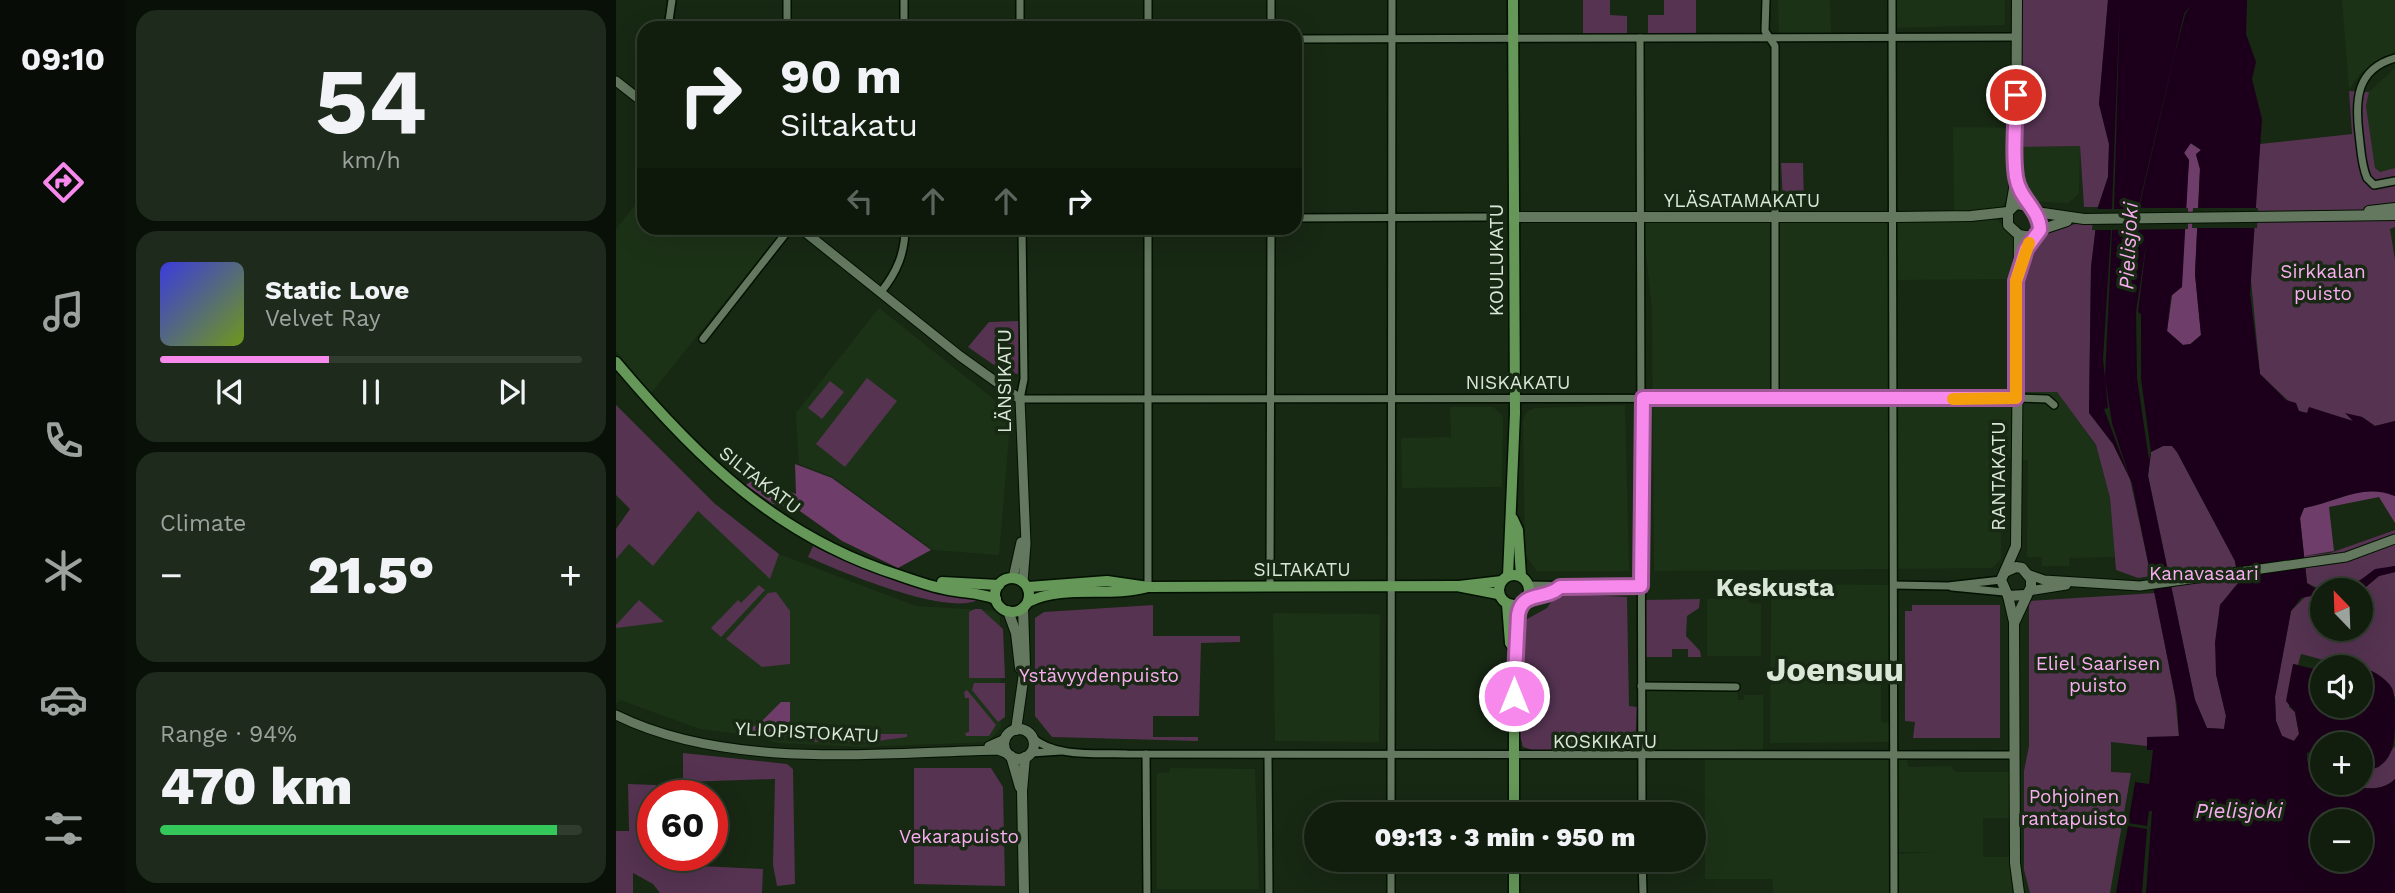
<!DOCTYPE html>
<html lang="en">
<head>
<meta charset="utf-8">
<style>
  :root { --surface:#111e0e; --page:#1e2b1c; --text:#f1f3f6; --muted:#9ca29e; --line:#303c2e; --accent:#f788ec }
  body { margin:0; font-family:"Work Sans",sans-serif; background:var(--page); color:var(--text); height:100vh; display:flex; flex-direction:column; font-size:26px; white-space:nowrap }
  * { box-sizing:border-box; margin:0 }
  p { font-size:23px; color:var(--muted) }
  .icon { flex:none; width:38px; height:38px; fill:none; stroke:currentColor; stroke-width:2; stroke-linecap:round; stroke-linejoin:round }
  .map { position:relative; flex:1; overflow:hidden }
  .drawer { display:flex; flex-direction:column; gap:10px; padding:10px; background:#091008; width:490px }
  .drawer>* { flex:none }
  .guide { position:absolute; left:21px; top:21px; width:665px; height:214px; border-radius:21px; box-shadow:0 7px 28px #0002,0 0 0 2px var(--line); background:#111e0e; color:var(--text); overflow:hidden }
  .needle { width:46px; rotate:337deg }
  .buttons { position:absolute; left:1694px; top:578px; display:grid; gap:14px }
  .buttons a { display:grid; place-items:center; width:63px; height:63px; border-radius:50%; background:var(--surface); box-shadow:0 7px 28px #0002,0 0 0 2px var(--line); font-size:35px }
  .speed { position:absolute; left:21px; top:780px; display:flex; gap:14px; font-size:35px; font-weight:700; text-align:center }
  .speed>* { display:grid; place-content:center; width:91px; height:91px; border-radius:50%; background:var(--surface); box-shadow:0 7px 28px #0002,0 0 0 2px var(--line); line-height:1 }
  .speed .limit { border:10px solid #d22; background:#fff; color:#111 }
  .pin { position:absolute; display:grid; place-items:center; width:60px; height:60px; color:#fff; margin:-30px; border:4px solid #fff; border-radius:50%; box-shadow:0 2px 7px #0007 }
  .me { position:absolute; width:77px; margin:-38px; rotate:0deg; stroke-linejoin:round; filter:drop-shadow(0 0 5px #0008) }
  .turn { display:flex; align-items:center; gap:24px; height:147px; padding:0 28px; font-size:32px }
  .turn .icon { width:91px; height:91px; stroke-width:2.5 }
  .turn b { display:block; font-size:49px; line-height:60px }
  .lanes { display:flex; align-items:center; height:66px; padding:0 28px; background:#0003; justify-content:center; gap:35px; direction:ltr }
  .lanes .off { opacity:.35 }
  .big { font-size:52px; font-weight:800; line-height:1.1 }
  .drawer .card { flex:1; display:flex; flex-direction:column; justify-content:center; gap:10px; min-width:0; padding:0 24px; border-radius:21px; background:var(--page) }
  .drawer .dial { align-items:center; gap:0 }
  .dial b { font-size:91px; line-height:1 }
  .song { display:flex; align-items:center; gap:21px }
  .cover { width:84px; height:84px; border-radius:10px; background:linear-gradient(135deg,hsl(240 70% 55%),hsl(80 70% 35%)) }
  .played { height:7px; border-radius:4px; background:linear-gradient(90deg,var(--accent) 40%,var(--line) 40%) }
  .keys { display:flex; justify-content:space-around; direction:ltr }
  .heat { display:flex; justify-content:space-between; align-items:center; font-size:38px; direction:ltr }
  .charge { height:10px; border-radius:5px; background:linear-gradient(90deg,#34c759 94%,var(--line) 0) }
  .trip { position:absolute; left:688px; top:802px; width:402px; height:70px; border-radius:35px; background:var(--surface); box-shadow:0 7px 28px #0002,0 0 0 2px var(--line); font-weight:800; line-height:70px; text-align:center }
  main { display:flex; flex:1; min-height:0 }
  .dock { display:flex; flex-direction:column; width:126px; justify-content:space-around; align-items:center; background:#070c06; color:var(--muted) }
  .dock .icon { width:49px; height:49px }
  .dock .active { color:var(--accent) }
  .dock b { font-size:32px; color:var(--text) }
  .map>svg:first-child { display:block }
</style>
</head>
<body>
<main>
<nav class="dock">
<b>09:10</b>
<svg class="icon active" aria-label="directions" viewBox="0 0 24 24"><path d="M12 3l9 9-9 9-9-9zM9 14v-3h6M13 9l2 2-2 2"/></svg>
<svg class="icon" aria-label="music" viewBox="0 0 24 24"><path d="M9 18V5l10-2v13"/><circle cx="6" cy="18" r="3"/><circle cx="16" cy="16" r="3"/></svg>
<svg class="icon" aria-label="phone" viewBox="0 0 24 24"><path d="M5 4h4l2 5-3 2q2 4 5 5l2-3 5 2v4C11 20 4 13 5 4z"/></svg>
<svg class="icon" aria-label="climate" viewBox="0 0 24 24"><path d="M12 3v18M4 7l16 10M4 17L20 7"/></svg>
<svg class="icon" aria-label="car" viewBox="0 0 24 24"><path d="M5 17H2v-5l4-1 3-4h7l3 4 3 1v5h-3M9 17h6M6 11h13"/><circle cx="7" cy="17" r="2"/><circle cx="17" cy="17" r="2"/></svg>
<svg class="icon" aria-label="filters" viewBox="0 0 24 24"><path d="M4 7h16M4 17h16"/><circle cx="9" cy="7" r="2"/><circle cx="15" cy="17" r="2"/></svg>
</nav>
<section class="drawer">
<div class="card dial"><b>54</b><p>km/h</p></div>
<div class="card">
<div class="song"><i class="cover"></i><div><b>Static Love</b><p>Velvet Ray</p></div></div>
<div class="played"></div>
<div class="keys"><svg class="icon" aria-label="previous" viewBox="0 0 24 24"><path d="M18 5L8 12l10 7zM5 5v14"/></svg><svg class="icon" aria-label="pause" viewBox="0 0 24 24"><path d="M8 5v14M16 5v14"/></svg><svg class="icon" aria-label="next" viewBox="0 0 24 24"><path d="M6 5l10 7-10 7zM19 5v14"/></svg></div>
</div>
<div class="card"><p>Climate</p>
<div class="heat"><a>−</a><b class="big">21.5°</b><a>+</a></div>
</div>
<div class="card"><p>Range · 94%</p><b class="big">470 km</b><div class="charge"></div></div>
</section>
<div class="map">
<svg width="1779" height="893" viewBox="0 0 1779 893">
  <rect width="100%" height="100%" fill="#172813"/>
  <g fill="#1c3217">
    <path d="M1162,0H1214L1215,37H1163Z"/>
    <path d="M1274,0H1389V25L1274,28Z"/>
    <path d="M1726,0H1779V52L1745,73L1733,89Z"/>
    <path d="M1779,68V168L1764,172L1759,168L1750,106L1753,92Z"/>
    <path d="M1337,127L1406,128L1407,147L1464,146L1463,194L1452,203L1391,200L1382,211L1338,213Z"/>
    <path d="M28,194V228H162L166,231L35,393L0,351V229Z"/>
    <path d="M1026,220H1382L1397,237L1398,279L1277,280L1278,395L1399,396L1405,392H1441L1480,446L1494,498L1499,557L1453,558V566H1426V557H1411L1412,460L1386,458L1385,559L1376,568L1038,571L1036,308Z"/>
    <path d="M263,308L395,413L383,555L317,550L217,477L183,464L180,413Z"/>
    <path d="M1009,405L1013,571H921L909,555L907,420L911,412L919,408Z"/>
    <path d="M834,407H877L887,416L886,487L786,488L785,438L835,437Z"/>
    <path d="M82,511L154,578L163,554L300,606L384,611L385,727L372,742L246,747L162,743L132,735L84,729L4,700L0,704V559L13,544L37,565Z"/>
    <path d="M1155,584L1276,585V682H1265V722L1276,723V742L1154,743Z"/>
    <path d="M1091,599H1132L1133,603L1145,604V656H1091Z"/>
    <path d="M657,613L764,614L763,742L659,741Z"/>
    <path d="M1027,684L1121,685L1122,700H1128V695H1147V756L1291,758L1292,767L1335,766L1339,772H1395V818H1367V857H1396V893H1279V854L1322,852H1276L1277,893H1157V879H1089V756L1026,755Z"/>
    <path d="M554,768L639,769L643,889H541V773L554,772Z"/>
  </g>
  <g fill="#553351">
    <path d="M967,0H994V15L1011,16V36H967Z"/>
    <path d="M1048,0H1080V36H1032V15H1048Z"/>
    <path d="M1406,0H1492L1483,104L1493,144L1492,177L1482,207H1468L1464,146L1406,147Z"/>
    <path d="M1733,91L1753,92L1750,106L1759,168L1764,172L1779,168V227L1774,229L1779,260V421L1759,426L1746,417L1731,414L1737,421L1693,408L1691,413L1683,411L1644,374L1634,270L1644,144L1736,134Z"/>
    <path d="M1165,163H1187L1188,204L1167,201Z"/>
    <path d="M1481,222L1475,267L1473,412L1497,444L1514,479L1535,576L1522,578L1500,570L1494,498L1480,445L1441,392H1405C1405,356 1394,252 1428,233C1444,224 1463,224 1481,222Z"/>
    <path d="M403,321L402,374L388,372L352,347L373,322Z"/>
    <path d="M251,378L281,401L229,467L200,444Z"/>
    <path d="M214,381L228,392L206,419L192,408Z"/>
    <path d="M0,405L98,503L163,554L154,579L82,511L37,566L13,544L0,559V529L14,509L0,495Z"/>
    <path d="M1547,446H1556L1561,452L1619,561L1624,582L1604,605L1600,674L1610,716L1608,729L1591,728L1579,700L1532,475L1535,452Z"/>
    <path d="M1779,530V566C1746,571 1726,603 1691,583L1688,556L1714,553Z"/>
    <path d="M197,546C250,573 303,589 362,597V600C331,616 225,572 192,557Z"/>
    <path d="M1779,572V698C1771,671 1739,660 1714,667L1715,662L1685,654L1682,665L1678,664L1673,707L1679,712L1683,734L1678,741L1666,736L1660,721L1659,697L1675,611L1691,595L1706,594V628H1745V591L1763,576Z"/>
    <path d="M143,585L149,590L105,637L95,628L122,600L125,603Z"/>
    <path d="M160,592L174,611V664L146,667L110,639L152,593Z"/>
    <path d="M1539,593L1559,697L1563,737H1532L1531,746L1495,742V772L1515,773L1494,893H1414L1408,870V771L1413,746V601Z"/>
    <path d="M955,594L1011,597L1013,706L1021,707L1019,747L1011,750H916L907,747L904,736V623L931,608L937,599Z"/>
    <path d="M1084,599L1083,608L1071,616L1070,636L1084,651L1085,657H1072V649H1056V657H1026L1027,600Z"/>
    <path d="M23,600L48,622L0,628V625Z"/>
    <path d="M537,605V636H624V642L585,643L583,716H537V737H582V741L436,737L419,716V618L428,612Z"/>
    <path d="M1296,605H1384V738H1297L1299,722L1289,721V611H1296Z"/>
    <path d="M359,609H365L387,629L389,678H353V612Z"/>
    <path d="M358,683H389V717L382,722L356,690Z"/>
    <path d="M351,690L380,725L373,736H350L349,733L353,732V698H349L348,692Z"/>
    <path d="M203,727H207V734H291V737L254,742H195L194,732Z"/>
    <path d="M1779,746V779C1762,796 1736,786 1714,782H1745V771L1763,767Z"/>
    <path d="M67,753L171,764L177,769L179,884L161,886L157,865L159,779L67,782Z"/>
    <path d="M298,768H375L387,787L389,886L298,884Z"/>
    <path d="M12,784L40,785L37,856H40L41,864L147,869L146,893H44L37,884L17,873V893H0V831H13Z"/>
  </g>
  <g fill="#6f3d6a">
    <path d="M1574,143L1585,150L1580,155L1584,169L1579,274L1585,335L1574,344L1567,345L1551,331L1569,205L1573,160L1568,153Z"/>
    <path d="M179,464L216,478L315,550L282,568L226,541L181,509L157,504L130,485L138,479L180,494Z"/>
    <path d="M1761,489L1779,496V523L1763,497L1713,507L1718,551L1688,556L1684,518L1688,508C1714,503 1736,491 1761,489Z"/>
    <path d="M165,702H174V730L171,736H133V729L145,722Z"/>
  </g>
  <path fill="#1c001b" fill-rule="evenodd" d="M1492,0H1631L1630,34L1640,62L1636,79L1646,119L1634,294L1644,374L1670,400L1680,403L1683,411L1691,413L1693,407L1737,421L1729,413L1746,417L1759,426L1779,421V496C1746,483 1721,502 1688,508L1684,518L1691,583L1700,589L1734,588L1759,569L1779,566V572L1763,576L1745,591L1706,590V594L1685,598L1675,611L1659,697L1660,721L1666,736L1678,741L1683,734L1679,712L1670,701L1677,664L1706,671V705H1745V667C1755,669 1770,678 1776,688C1779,695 1779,706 1779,715C1779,742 1779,769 1745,771V744H1706V751L1697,750L1691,753V761L1706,782C1731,782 1760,798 1779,779V893H1500L1519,782L1533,783L1536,750H1531V737L1563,736L1561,705L1516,483L1497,444L1473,413L1475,267L1482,207L1492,177L1493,144L1483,104ZM1575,143L1585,150L1580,154L1584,169L1579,274L1585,335L1575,344L1567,345L1551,331L1555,296L1566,287L1573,160L1568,153ZM1547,446H1556L1561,452L1619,561L1622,583L1604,605L1599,642L1600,674L1610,716L1608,729L1591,728L1579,700L1532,476L1535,452ZM1706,821H1745V859H1706Z"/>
  <g fill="#172813">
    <path d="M1504,0L1498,209H1522L1568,14L1575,5L1569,15L1559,53L1523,208H1572V229L1496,230L1489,378L1496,423L1514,479L1488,409L1492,408L1487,359L1495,230H1476L1478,209H1496Z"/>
    <path d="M1577,208H1642L1641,228H1576Z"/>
    <path d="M1531,239L1522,312L1525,314V379L1535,452L1533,460L1521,378L1520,312Z"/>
    <path d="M1531,750H1537L1533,784L1519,782L1512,823L1531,826L1533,811H1536L1530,893H1526L1531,829L1512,826L1499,893L1518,781L1530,780Z"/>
  </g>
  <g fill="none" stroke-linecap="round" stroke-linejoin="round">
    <defs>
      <g id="minor">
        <path d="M171,0V28"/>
        <path d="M532,0V28"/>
        <path d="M655,0V28"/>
        <path d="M1150,0L1149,31L1159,46V397"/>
        <path d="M1276,0L1278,893"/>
        <path d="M52,28L56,0"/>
        <path d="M288,28V0"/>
        <path d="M404,28V0"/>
        <path d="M1024,38L1026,814"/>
        <path d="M679,39L1401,37"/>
        <path d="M1779,58C1740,69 1739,100 1743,134C1745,149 1745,164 1751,178L1758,185L1779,181"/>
        <path d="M679,218L870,217"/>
        <path d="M406,228L408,379L404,399L1400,398L1431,399L1438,405"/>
        <path d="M265,292C281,272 289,253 289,228"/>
        <path d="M87,339L174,228"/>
        <path d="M912,585L1025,587"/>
        <path d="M1278,585L1332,586L1385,580"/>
        <path d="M654,586L655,228"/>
        <path d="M532,587V228"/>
        <path d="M1336,587L1388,592"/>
        <path d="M912,597L938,592L944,587"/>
        <path d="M1025,686L1120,687"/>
        <path d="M416,737C438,758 483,753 511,754L1399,755"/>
        <path d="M415,753L445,751"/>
        <path d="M530,754L531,893"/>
        <path d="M652,755L653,893"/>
        <path d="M775,814L776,0"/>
        <path d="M1026,859L1027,893"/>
        <path d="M775,893V859"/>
      </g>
      <g id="tertiary">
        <path d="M0,81L28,103"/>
        <path d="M184,228L344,356L404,399L410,544L407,582"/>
        <path d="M1414,575L1428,580L1524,586L1730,557L1779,539"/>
        <path d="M397,578L405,542"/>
        <path d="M1413,591L1450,585"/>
        <path d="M0,715C111,770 262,753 382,750L392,754"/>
        <path d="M373,746L389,739"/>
      </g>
      <g id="secondary">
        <path d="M1400,204C1416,205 1424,214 1424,230L1416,237L1403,235L1392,225V212Z"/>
        <path d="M1395,206L1400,177L1401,0"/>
        <path d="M1753,211L1779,208"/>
        <path d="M1420,212L1468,219L1779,215"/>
        <path d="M898,217H1281L1355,216L1392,212"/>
        <path d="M1424,230L1451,221"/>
        <path d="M1403,235L1400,546L1385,580L1392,596L1409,595"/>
        <path d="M1403,270L1416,237"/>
        <path d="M1389,572L1400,567L1406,568L1415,579V587L1399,621"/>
        <path d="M1392,596L1398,622L1399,863L1403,893"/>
        <path d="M392,611L400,633L404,668"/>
        <circle cx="403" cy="744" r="15"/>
        <path d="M400,730L409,666L407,608"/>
        <path d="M395,756L404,787"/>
        <path d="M408,893L406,791L409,757"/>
      </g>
      <g id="primary">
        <path d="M0,362C81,458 160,536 282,575C299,581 316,587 333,590C349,593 365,593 380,599"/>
        <path d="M897,519L902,530L905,576"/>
        <circle cx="898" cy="590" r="15"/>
        <path d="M892,576L899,413L897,0"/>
        <circle cx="396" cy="595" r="17"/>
        <path d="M326,582L383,585"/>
        <path d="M843,586L886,581"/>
        <path d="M412,587L491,581L532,587L841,586L882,594"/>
        <path d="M412,602C449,584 493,598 532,587"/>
        <path d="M891,604L894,643L898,649"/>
        <path d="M898,814V649L901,645L905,604"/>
        <path d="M898,859V893"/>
      </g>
    </defs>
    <use href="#minor" stroke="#031101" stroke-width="10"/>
    <use href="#tertiary" stroke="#031101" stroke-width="11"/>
    <use href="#secondary" stroke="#031101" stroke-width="12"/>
    <use href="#primary" stroke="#031101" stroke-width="13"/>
    <use href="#minor" stroke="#63785f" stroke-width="7"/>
    <use href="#tertiary" stroke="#63785f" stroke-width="9"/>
    <use href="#secondary" stroke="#63785f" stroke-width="10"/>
    <use href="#primary" stroke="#649758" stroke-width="10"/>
  </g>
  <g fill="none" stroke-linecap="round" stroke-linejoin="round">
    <defs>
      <path id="route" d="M898,696L902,615C906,590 929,601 944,587L1025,586L1027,398H1400V281L1410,249L1424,230C1424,209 1403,199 1400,177C1396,151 1400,121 1400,95"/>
    </defs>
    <use href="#route" stroke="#a15899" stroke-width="18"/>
    <use href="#route" stroke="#f788ec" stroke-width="12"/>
    <path stroke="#f59e0b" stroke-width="12" d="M1337,399L1400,398V281L1413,243"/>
  </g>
  <g text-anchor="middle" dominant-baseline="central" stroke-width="7" stroke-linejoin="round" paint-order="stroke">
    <g font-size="19" fill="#dae6d8" stroke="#172813">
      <text x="1126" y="200">YLÄSATAMAKATU</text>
      <text transform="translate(880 260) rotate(-90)">KOULUKATU</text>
      <text transform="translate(388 381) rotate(-90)">LÄNSIKATU</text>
      <text x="902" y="382">NISKAKATU</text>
      <text transform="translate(1382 476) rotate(-90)">RANTAKATU</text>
      <text transform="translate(144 480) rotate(38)">SILTAKATU</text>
      <text x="686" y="569">SILTAKATU</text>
      <text transform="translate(191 732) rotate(3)">YLIOPISTOKATU</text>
      <text x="989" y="741">KOSKIKATU</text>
    </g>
    <g font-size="19" fill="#faadf1" stroke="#172813">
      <text x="1707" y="271">Sirkkalan<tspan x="1707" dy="22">puisto</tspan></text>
      <text x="1588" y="573">Kanavasaari</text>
      <text x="1482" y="663">Eliel Saarisen<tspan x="1482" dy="22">puisto</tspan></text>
      <text x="483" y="675">Ystävyydenpuisto</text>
      <text x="1458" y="796">Pohjoinen<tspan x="1458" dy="22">rantapuisto</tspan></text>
      <text x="343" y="836">Vekarapuisto</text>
    </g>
    <g font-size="21" font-style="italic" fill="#f8abee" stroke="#172813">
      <text transform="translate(1512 246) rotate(-87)">Pielisjoki</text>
      <text x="1623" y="810">Pielisjoki</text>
    </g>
    <g font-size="26" font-weight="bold" fill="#dae6d8" stroke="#172813">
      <text x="1159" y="587">Keskusta</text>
    </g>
    <g font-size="33" font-weight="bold" fill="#dae6d8" stroke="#172813">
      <text x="1219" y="669">Joensuu</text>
    </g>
  </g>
</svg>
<div class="buttons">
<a><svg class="needle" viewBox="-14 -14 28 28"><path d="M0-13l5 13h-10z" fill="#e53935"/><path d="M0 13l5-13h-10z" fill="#9ca29e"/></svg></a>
<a><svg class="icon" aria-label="sound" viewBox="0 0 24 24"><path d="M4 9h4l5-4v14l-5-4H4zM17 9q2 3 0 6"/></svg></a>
<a>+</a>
<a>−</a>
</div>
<div class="speed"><div class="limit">60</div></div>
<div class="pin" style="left:1400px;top:95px;background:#d93025"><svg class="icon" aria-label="arrive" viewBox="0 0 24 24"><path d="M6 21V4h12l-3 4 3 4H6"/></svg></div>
<svg class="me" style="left:898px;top:696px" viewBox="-20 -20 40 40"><circle r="17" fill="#f788ec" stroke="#fff" stroke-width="3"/><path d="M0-11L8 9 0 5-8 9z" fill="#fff"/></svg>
<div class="trip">09:13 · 3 min · 950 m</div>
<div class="guide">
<div class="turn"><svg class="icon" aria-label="right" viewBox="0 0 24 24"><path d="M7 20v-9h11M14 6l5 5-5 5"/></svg><div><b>90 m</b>Siltakatu</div></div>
<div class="lanes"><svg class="icon off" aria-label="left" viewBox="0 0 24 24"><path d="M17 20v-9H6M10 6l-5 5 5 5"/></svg><svg class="icon off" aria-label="ahead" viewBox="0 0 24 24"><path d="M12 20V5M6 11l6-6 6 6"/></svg><svg class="icon off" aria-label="ahead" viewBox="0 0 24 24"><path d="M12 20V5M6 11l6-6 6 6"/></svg><svg class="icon" aria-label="right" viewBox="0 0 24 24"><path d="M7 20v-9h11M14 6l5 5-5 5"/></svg></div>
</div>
</div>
</main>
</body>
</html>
